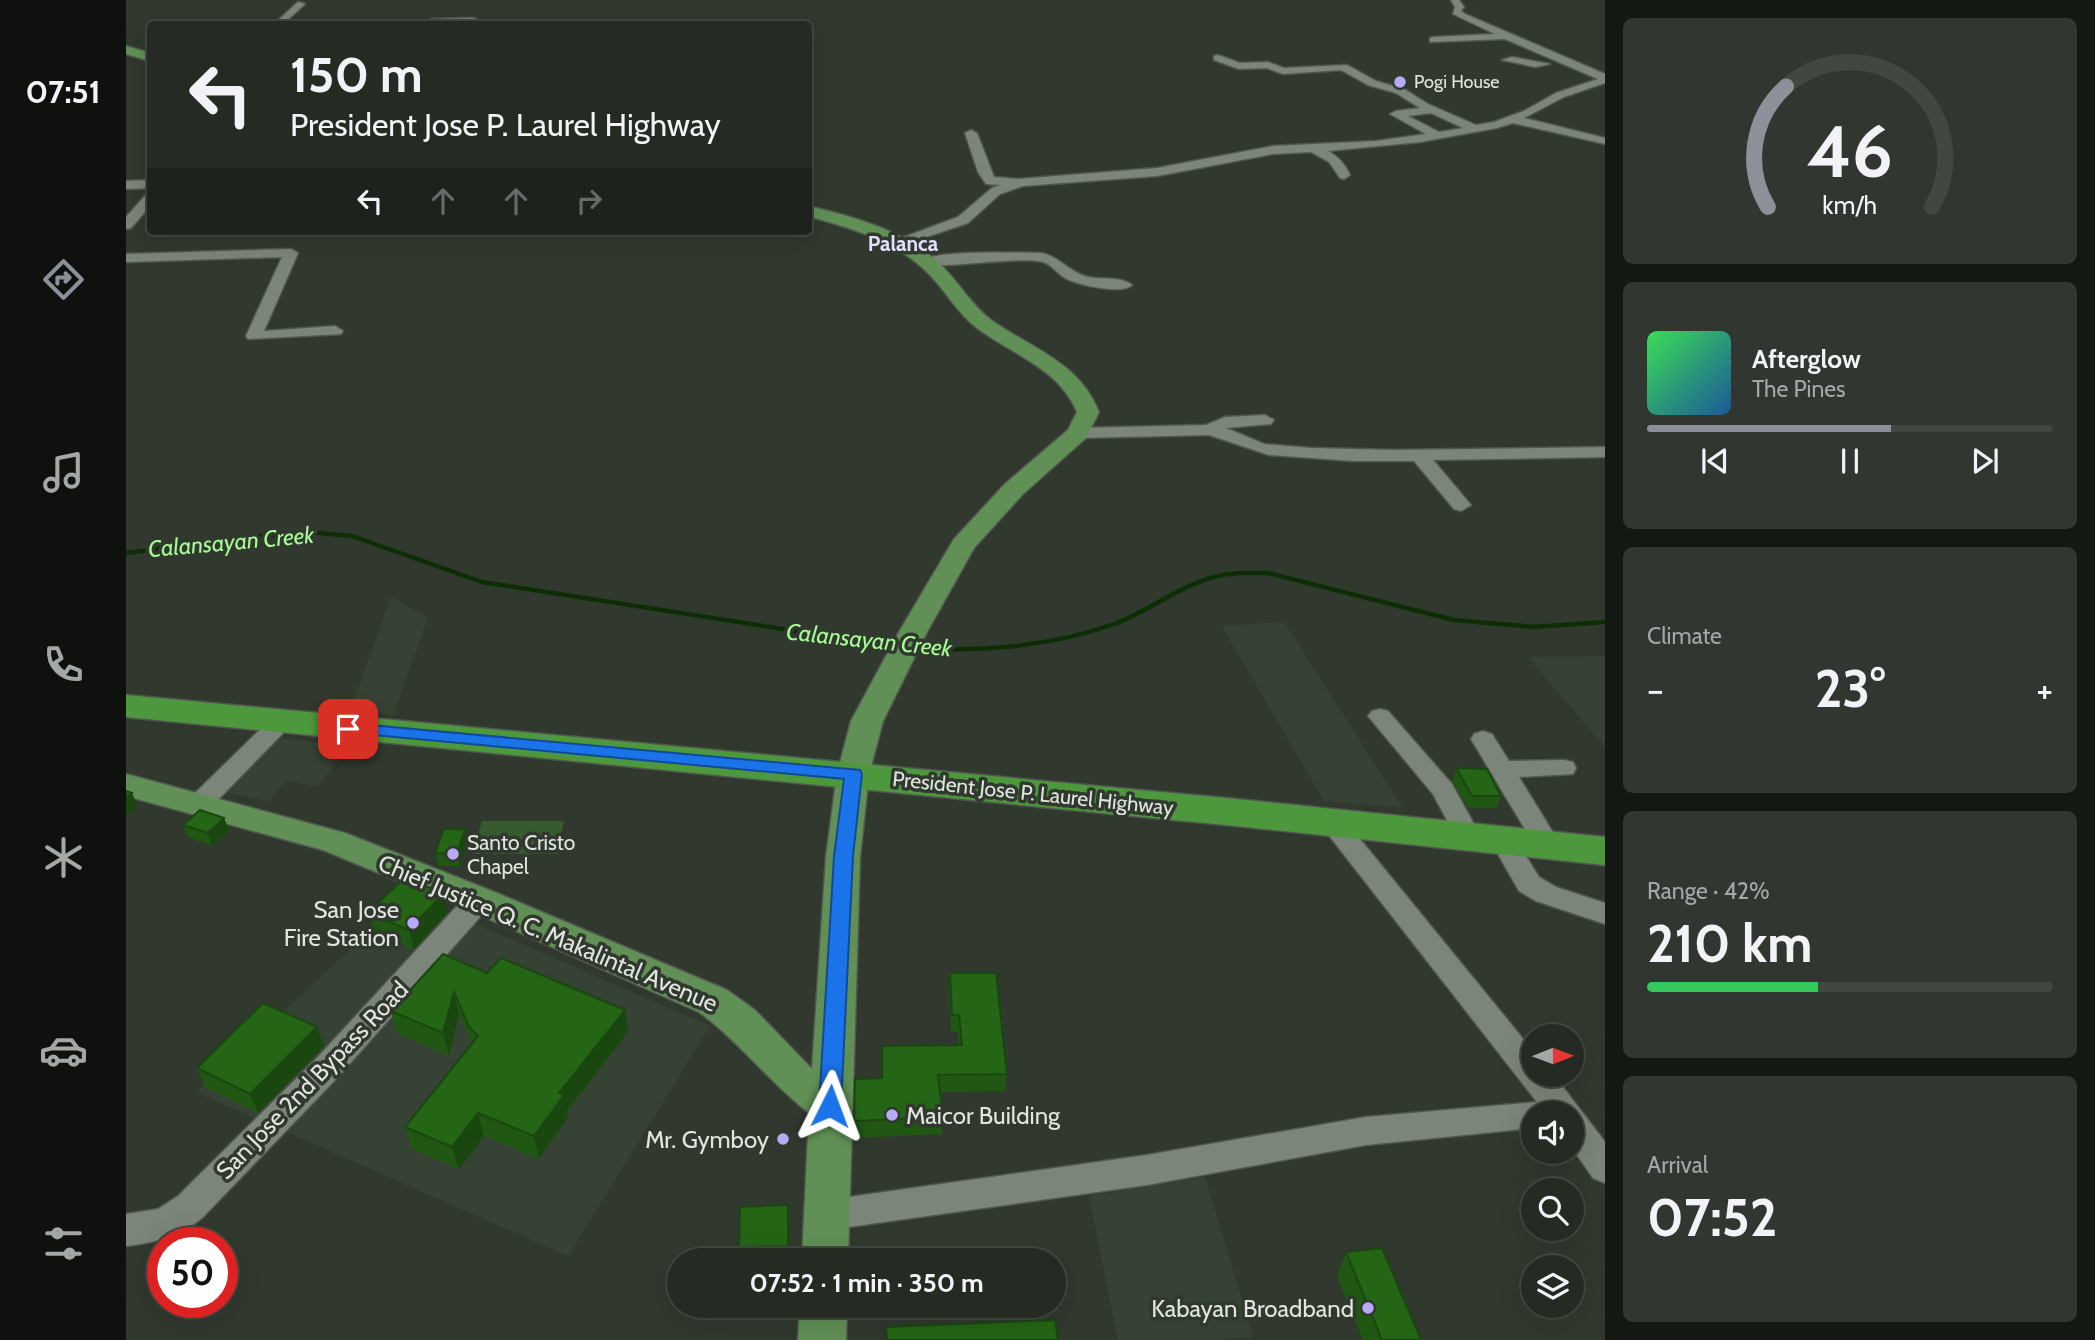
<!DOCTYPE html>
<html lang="en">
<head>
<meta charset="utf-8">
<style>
  :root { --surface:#252b23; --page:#313730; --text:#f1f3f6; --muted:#a3a7a6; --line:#424741; --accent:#8c9099 }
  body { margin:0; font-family:Cabin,sans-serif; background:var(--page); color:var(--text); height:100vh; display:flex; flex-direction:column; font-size:26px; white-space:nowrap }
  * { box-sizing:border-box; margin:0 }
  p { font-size:23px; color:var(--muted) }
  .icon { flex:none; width:38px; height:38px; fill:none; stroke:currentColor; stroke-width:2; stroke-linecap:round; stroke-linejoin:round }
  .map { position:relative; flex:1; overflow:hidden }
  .details { display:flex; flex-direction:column; gap:18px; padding:18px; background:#141813; width:490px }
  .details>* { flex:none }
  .hud { position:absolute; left:21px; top:21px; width:665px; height:214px; border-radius:7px; box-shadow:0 7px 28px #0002,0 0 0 2px var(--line); background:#252b23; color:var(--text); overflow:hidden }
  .needle { width:46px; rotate:89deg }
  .fabs { position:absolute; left:1395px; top:1024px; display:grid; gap:14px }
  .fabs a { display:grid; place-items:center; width:63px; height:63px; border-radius:50%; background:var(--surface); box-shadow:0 7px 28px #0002,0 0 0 2px var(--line); font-size:35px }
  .speed { position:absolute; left:21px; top:1227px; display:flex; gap:14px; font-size:35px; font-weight:700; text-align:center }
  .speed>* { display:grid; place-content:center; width:91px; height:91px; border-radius:50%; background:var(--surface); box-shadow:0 7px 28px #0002,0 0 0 2px var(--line); line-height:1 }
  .speed .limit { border:10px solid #d22; background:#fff; color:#111 }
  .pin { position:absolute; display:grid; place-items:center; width:60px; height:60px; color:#fff; margin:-30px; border-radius:14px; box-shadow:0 4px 10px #0006 }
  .me { position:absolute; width:77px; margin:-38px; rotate:3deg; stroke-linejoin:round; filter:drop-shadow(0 0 5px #0008) }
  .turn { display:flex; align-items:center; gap:24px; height:147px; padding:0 28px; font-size:32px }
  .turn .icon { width:91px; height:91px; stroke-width:2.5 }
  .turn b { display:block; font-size:49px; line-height:60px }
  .lanes { display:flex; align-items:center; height:66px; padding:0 28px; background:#0003; justify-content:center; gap:35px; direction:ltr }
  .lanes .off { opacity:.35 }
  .big { font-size:52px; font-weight:700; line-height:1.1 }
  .details .card { flex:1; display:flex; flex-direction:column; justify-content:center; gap:10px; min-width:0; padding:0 24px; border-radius:10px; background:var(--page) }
  .details .dial { align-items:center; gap:0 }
  .dial svg { height:182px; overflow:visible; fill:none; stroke:var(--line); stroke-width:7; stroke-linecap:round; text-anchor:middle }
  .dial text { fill:var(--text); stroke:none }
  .song { display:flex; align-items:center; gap:21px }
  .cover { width:84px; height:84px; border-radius:10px; background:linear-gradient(135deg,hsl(130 70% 55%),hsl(210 70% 35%)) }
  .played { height:7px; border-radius:4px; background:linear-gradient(90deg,var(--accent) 60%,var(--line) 60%) }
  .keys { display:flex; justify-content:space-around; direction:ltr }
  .heat { display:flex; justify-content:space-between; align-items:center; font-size:38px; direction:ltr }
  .charge { height:10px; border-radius:5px; background:linear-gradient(90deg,#34c759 42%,var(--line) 0) }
  .trip { position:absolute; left:541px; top:1248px; width:399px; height:70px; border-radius:35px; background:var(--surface); box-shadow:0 7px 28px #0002,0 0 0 2px var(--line); font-weight:700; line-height:70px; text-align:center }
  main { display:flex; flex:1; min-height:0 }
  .tab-bar { display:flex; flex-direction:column; width:126px; justify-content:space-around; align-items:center; background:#0f110e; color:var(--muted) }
  .tab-bar .icon { width:49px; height:49px }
  .tab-bar .selected { color:var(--accent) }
  .tab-bar b { font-size:32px; color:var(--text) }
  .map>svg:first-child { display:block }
</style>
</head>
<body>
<main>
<nav class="tab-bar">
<b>07:51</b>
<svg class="icon selected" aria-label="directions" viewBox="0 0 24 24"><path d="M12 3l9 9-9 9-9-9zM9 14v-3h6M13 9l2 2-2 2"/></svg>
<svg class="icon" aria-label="music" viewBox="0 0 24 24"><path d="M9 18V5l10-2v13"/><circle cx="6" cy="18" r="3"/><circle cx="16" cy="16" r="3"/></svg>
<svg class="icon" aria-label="phone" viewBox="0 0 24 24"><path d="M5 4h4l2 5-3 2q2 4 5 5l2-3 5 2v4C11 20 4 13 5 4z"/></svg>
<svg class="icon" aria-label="climate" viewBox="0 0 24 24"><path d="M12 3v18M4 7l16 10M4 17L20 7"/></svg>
<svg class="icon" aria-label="car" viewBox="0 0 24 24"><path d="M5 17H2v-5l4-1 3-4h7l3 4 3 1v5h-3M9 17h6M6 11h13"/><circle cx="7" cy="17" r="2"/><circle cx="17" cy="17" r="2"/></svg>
<svg class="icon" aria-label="filters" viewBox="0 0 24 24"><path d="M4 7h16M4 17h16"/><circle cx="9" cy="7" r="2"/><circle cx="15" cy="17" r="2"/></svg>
</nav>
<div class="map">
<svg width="1479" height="1340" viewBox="0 0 1479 1340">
  <rect width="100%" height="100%" fill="#31392f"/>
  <g fill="#364334">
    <path d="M265,597L302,618L267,715L224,711Z"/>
    <path d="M1158,622L1277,808L1198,801L1096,626Z"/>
    <path d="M1479,656V747L1402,657Z"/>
    <path d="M131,736L225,746L191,787L161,780L142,801L85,789Z"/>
    <path d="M284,895L584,1026L442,1256L70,1092Z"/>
    <path d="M1079,1177L1127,1337L1082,1340H992L963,1196Z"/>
  </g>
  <path fill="#375b2f" d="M356,821H438L431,854H346Z"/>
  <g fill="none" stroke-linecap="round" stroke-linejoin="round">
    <g stroke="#0d2e05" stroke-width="4.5">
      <path d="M0,553L143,535L184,532L226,536L356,582L772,647"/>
      <path d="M789,648C858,652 925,647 991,623C1024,610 1054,586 1088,577C1106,572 1124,573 1142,573L1328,620L1408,627L1479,622"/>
    </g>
    <defs>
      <g id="minor">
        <path d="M1325,0H1333L1338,7L1335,11L1339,14L1479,74V83L1438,97L1398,118L1479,138V144L1387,123L1371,128L1294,142L1202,151C1213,157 1219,164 1224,175L1218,179L1214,178L1203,162L1185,152L1147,154L1031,176L897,186L874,194L842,223L777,245H767L765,242L832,217L866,188L874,185L860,184L852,172L839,133L845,130L851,133L868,177L892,179L1031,168L1147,146L1250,141L1300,134L1264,114L1270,111L1294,108L1270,93L1242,85L1215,70L1157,74L1141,68L1113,69L1088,60V56L1092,55L1114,63L1142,62L1158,68L1221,65L1250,81L1278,89L1302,104L1350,125L1368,122L1398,111L1430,93L1472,79L1379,39L1304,42V38L1307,37L1369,34L1327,14L1329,7ZM1305,113L1337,128L1313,132L1282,116Z"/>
        <path d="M172,2L179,4L157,24H148Z"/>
        <path d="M348,18L353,21L350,24H297L306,19Z"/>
        <path d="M440,21H470L475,24H435Z"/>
        <path d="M1386,57L1424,64L1409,67L1376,60Z"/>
        <path d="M24,180V188L0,189V181Z"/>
        <path d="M24,195V206L5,228L0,229V217L19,196Z"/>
        <path d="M165,249L172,253L138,331L209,326L217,331L215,334L122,339L120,336L156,257L0,262V254Z"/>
        <path d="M916,253C934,257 944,273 962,277C975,280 996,276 1006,285C996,295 951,285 939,278C931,273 925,264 917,262C894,255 804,272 793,262C807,249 893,253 916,253Z"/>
        <path d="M1139,415L1148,420L1145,424L1100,428L1138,444L1185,448L1269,450L1479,447V457L1307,460L1345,505L1335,511L1328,509L1288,461H1227L1143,455L1083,435L952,438L943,433L952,428L1080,425L1099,417Z"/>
        <path d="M1254,709L1262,711L1326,784L1355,837L1351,843L1342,846L1333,843L1307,794L1242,716L1246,711Z"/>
        <path d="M154,715L162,718L166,723L162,728L83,809L74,812L65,809L61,803L65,797L146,718Z"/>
        <path d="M1357,731L1366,734L1383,761L1438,760L1447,762L1450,768L1447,774L1393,777L1434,844L1430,851L1421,853L1412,851L1345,739L1348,734Z"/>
        <path d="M1207,814L1216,817L1407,1051V1074H1427L1479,1142V1183L1467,1178L1446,1148V1113H1407V1128L1240,1145L1021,1185L701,1230L689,1226L684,1215L689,1204L701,1200L1021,1155L1240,1117L1411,1102L1198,829L1194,823L1198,817Z"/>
        <path d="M1377,831L1386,834L1413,877L1430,887L1479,903V924L1410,901L1393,891L1364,840L1368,834Z"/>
        <path d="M353,890L363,893L367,900L363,907L211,1078L76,1218C54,1236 28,1243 0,1246V1214L32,1209L52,1196L189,1060L343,893Z"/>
      </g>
      <g id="major">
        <path d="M0,46L24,53V61L0,54Z"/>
        <path d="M682,206C729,217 779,231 814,264C833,282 844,304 865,320C906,349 953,362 973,412L960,438L897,494L848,548L801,632L757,721L743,774L734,857L722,1260H676L683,1113C643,1082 614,1042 573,1012L340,909L197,850L0,796V774L219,833L366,891L601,990L629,1010L686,1069L700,857L711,774L725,721L773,632L828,539L879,484L942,430L951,412C933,368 887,355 851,328C831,313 820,291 802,273C770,241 725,228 682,216Z"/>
        <path d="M674,1306H721L720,1340H672Z"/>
      </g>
      <path id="highway" d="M0,695L1110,799L1479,837V865L1110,826L0,717Z"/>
    </defs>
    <use href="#minor" stroke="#51574f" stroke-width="3"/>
    <use href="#major" stroke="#51574f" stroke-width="3"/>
    <use href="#highway" stroke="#51574f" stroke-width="3"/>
    <use href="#minor" fill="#7c857a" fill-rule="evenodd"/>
    <use href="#major" fill="#609055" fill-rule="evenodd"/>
    <use href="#highway" fill="#4d983d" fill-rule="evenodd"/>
  </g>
  <g fill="#205713">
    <path d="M1330,768L1375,796L1370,808H1342L1326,781Z"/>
    <path d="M98,818L103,831L86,846L62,837L57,825Z"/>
    <path d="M342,842L334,866H312L309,853Z"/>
    <path d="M322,912L288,949L248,932L242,913Z"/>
    <path d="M317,954L502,1032L441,1111L442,1117L413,1159L358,1136L333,1169L286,1149L279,1127L346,1043L333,1014L323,1056L271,1033L265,1011Z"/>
    <path d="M824,973L881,1074L879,1091L814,1092L817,1117L816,1134L728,1138V1121L756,1078L833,1045L832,1032H825L823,990Z"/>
    <path d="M191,1027L198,1046L132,1113L79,1087L71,1068Z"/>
    <path d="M662,1205L664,1230L663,1260H614L613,1247Z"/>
    <path d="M1220,1252L1295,1340H1237L1211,1277Z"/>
  </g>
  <g fill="#1a470f">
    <path d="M6,793L11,805L0,817V799Z"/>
    <path d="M98,818L103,831L86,846L82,833Z"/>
    <path d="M339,829L342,842L334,866L331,854Z"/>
    <path d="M318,893L322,912L288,949L283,930Z"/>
    <path d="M328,992L333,1014L323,1056L317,1033Z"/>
    <path d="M499,1010L502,1032L441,1111L442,1117L413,1159L408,1136L433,1093Z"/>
    <path d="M191,1027L198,1046L132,1113L124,1094Z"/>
    <path d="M352,1113L358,1136L333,1169L326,1147Z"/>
    <path d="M662,1205L664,1230L663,1260L662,1246Z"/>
  </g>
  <g fill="#256516" stroke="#1a470f" stroke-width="2">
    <path d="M1330,768L1361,769L1375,796H1346Z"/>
    <path d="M0,791L6,793L0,799Z"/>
    <path d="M74,810L98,818L82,833L57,825Z"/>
    <path d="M318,829H339L331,854L309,853Z"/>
    <path d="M278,878L318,893L283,930L242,913Z"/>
    <path d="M317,954L361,973L375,958L499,1010L433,1093L438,1095L408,1136L352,1113L326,1147L279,1127L352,1036L343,1027L328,992L317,1033L265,1011Z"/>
    <path d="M824,973H870L881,1074L812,1075L817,1117L728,1121L729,1079L756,1078V1046L836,1045L833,1015H826Z"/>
    <path d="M137,1003L191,1027L124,1094L71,1068Z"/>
    <path d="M662,1205V1246L613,1247L614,1207Z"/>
    <path d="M1256,1248L1295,1340H1256L1220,1252Z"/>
    <path d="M929,1320L932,1340H761L760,1327Z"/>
  </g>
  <path fill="#1a73e8" stroke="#114b97" stroke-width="2" d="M222,723L734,770L736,774L727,856L715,1106L712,1113L704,1116L696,1113L693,1106L708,856L718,779L216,732L214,729L216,725Z"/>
  <g fill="#b6abf8" stroke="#31392f" stroke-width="2.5">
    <circle cx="1274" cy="82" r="7"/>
    <circle cx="327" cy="854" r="7"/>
    <circle cx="287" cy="923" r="7"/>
    <circle cx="766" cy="1115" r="7"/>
    <circle cx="657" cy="1139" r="7"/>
    <circle cx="1242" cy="1308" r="7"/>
  </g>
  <g text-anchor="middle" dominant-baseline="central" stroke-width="7" stroke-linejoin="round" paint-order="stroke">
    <g font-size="18" fill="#e0e5df" stroke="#31392f" text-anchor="start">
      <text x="1288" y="82">Pogi House</text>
    </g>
    <g font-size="21" font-weight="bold" fill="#e1defc" stroke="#31392f">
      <text x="777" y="243">Palanca</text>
    </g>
    <g font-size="21" fill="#e0e5df" stroke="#31392f">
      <text transform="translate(907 793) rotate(6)">President Jose P. Laurel Highway</text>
    </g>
    <g font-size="21" fill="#e0e5df" stroke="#31392f" text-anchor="start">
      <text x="341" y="842">Santo Cristo<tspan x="341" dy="24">Chapel</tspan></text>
    </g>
    <g font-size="23" font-style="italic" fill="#a6fb94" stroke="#31392f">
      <text transform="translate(105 542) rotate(-5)">Calansayan Creek</text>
      <text transform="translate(743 640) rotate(6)">Calansayan Creek</text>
    </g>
    <g font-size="24" fill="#e0e5df" stroke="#31392f" text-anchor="end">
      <text x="273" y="909">San Jose<tspan x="273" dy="28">Fire Station</tspan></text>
      <text x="780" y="1115" text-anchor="start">Maicor Building</text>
      <text x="643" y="1139">Mr. Gymboy</text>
      <text x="1228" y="1308">Kabayan Broadband</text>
    </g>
    <g font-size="24" fill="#e0e5df" stroke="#31392f">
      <text transform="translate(422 933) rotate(23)">Chief Justice Q. C. Makalintal Avenue</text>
      <text transform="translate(186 1080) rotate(-46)">San Jose 2nd Bypass Road</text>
    </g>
  </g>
</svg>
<div class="fabs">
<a><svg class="needle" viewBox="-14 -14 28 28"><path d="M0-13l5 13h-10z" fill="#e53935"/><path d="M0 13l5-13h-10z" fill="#a3a7a6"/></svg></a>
<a><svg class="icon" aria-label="sound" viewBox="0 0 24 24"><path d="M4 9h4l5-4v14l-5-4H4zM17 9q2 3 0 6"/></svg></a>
<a><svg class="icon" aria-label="search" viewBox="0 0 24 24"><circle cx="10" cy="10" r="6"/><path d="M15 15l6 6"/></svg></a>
<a><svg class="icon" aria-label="layers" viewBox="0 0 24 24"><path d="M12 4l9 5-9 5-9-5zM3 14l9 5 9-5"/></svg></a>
</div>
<div class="speed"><div class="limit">50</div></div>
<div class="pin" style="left:222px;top:729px;background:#d93025"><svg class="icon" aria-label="arrive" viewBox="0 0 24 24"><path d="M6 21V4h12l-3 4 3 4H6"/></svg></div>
<svg class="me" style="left:704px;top:1106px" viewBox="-20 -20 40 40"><path d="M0-17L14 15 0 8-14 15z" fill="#1a73e8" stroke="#fff" stroke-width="4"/></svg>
<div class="trip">07:52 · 1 min · 350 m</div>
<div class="hud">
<div class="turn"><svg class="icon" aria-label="left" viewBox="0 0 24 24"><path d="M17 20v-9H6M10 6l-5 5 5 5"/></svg><div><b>150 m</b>President Jose P. Laurel Highway</div></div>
<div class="lanes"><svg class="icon" aria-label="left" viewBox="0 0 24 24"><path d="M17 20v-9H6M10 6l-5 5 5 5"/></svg><svg class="icon off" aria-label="ahead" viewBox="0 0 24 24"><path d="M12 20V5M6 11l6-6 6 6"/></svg><svg class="icon off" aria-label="ahead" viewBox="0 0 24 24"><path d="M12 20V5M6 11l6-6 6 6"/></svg><svg class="icon off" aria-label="right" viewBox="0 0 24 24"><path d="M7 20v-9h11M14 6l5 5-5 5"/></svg></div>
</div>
</div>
<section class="details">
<div class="card dial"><svg viewBox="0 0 100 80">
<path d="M14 69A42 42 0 1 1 86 69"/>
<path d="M14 69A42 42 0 0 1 22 16" stroke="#8c9099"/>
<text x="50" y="56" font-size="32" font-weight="700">46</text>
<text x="50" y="72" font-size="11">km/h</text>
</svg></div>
<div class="card">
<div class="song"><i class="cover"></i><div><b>Afterglow</b><p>The Pines</p></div></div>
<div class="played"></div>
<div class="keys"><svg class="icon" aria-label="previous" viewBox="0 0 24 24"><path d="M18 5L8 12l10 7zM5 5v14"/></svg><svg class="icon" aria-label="pause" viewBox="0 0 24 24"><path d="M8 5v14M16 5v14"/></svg><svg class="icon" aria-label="next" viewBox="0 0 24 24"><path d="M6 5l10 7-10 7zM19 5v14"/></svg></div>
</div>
<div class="card"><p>Climate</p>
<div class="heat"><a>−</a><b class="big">23°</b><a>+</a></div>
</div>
<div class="card"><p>Range · 42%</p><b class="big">210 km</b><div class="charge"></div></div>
<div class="card"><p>Arrival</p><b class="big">07:52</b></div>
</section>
</main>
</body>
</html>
